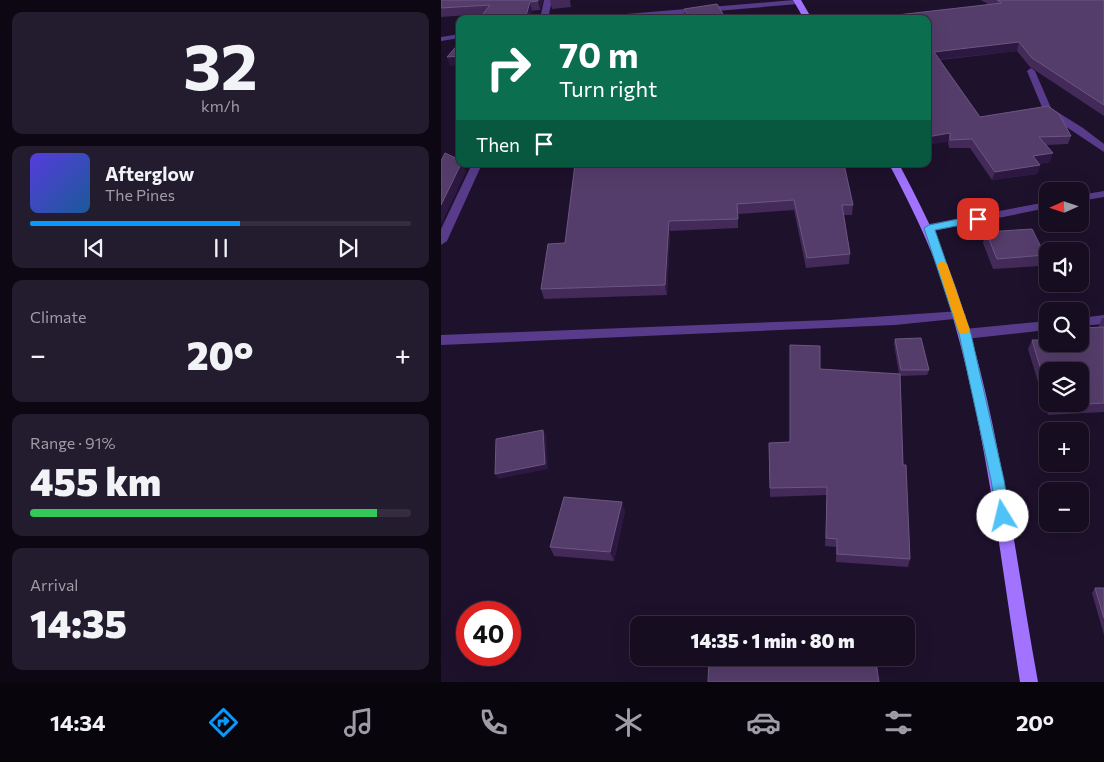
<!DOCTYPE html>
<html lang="en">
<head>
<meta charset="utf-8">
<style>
  :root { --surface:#160d21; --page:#231b2e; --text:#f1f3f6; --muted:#9e9ca5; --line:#352d3f; --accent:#0899ff }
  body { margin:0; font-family:Commissioner,sans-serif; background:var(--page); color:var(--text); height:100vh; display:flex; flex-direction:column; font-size:19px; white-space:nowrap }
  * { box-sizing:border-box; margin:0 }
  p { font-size:16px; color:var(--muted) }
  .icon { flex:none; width:28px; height:28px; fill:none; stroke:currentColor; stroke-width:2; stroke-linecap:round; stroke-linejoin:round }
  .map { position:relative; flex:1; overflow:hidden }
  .details { display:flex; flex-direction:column; gap:12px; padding:12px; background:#0c0712; width:441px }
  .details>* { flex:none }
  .hud { position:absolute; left:15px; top:15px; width:475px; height:152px; border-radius:10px; box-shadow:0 5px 20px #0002,0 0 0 1px var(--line); background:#0b6e4f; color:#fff; overflow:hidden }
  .needle { width:32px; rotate:267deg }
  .controls { position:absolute; left:598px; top:182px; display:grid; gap:10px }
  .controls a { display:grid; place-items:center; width:50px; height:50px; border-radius:10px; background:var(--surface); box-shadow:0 5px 20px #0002,0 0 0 1px var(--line); font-size:25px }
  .speed { position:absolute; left:15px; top:601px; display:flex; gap:10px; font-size:25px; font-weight:700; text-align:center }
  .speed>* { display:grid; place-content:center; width:65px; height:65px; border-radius:50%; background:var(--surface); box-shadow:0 5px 20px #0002,0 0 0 1px var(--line); line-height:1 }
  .speed .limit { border:8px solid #d22; background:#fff; color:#111 }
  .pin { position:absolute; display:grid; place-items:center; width:42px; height:42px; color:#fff; margin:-21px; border-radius:10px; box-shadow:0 2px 8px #0006 }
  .me { position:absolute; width:55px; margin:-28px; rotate:351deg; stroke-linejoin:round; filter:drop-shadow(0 0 4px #0008) }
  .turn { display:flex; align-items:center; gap:18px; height:105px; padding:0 20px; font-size:22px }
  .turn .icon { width:65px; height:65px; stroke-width:2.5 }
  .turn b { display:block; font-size:35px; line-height:42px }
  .then { display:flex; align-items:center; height:48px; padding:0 20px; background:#0003; gap:10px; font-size:19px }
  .big { font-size:38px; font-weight:800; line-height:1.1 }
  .details .tile { flex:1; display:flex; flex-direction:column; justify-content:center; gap:8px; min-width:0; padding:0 18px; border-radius:10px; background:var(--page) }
  .details .dial { align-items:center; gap:0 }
  .dial b { font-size:65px; line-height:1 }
  .song { display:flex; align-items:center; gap:15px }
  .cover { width:60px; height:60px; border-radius:8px; background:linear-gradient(135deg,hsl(250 70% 55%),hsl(210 70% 35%)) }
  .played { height:5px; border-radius:2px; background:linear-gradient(90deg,var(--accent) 55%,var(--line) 55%) }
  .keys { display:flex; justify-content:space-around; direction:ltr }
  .heat { display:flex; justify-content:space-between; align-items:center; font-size:28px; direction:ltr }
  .charge { height:8px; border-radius:4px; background:linear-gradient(90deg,#34c759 91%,var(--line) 0) }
  .trip { position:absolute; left:189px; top:616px; width:285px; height:50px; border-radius:10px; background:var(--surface); box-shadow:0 5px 20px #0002,0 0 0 1px var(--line); font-weight:800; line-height:50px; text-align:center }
  .menu { display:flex; height:80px; justify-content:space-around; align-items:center; background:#09050d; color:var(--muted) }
  .menu .icon { width:35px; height:35px }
  .menu .active { color:var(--accent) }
  .menu b { font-size:22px; color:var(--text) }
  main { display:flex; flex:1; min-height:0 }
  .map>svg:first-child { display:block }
</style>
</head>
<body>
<main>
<section class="details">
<div class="tile dial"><b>32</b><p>km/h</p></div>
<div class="tile">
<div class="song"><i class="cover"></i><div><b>Afterglow</b><p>The Pines</p></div></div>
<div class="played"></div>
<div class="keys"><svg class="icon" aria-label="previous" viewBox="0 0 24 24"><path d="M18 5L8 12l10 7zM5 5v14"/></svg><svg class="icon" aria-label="pause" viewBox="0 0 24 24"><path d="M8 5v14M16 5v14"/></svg><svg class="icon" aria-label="next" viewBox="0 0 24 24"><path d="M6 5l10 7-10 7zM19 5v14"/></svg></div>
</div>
<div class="tile"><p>Climate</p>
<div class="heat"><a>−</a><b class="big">20°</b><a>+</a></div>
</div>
<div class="tile"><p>Range · 91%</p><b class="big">455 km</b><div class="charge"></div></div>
<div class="tile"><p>Arrival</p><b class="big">14:35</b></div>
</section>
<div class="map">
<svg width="663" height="682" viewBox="0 0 663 682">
  <rect width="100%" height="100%" fill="#1e112c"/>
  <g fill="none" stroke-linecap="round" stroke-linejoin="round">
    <g fill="#583c8b" fill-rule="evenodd">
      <path d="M103,0H111L107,19H99Z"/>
      <path d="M353,0L361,2L357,4L181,19H145L149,17Z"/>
      <path d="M19,34V38L0,41V37Z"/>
      <path d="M590,68L594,71L610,108L642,128L663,144V152L603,112L586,71Z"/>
      <path d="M31,164H41L6,241L0,245V229Z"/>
      <path d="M663,191V197L639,201V195Z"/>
      <path d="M606,202V208L488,232L483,228L488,224Z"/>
      <path d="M519,311L525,315L523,318L454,325L0,345V335L389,320Z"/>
      <path d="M663,315V324L639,326V318Z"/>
      <path d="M606,321V330L524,339L518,334L524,329Z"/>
    </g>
    <g fill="#a273ff" fill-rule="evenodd">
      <path d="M352,0H360L371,19H363Z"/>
      <path d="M448,164H458C479,204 500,245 515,288C558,415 573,550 597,682H579C558,550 544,416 503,288C490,245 469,204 448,164Z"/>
    </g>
  </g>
  <g fill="#432a59" fill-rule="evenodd">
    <path d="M0,0H102L99,10L0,17Z"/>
    <path d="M109,0H129L130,7L111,9Z"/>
    <path d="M540,0H663V116L589,67L576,51L499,60L539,117L630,136L627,144L605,145L609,162L598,164L599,165L596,174L551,180L529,148H508L486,19L547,4Z"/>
    <path d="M243,9L285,19H245Z"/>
    <path d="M134,164L412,205L411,215H402L409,254L408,264L365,268L353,210L297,214V228L229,231L226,295L103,299L100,289L124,243Z"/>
    <path d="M545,232L604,255L600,266L552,269L542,243Z"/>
    <path d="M661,318H663V412L607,415L587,349L591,340L639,344L657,328ZM606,371L639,404H606Z"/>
    <path d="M454,339L488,370L486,375L459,376L462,465L469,559L467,567L395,562V547L384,546L386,495L329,497L328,443L349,442L379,369L458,374L453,344Z"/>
    <path d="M184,511L173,561L113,556L109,547Z"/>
    <path d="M654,588H663V635L651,593Z"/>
  </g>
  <g fill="#2c1840">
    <path d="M97,0H102L99,10L97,1Z"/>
    <path d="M89,2L91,10L89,19H84Z"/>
    <path d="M578,42L576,51L492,60L493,52Z"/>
    <path d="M19,56V65L9,66L6,57Z"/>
    <path d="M509,133L507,142L486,145V137Z"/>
    <path d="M612,153L609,162L589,165L592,156Z"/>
    <path d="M20,164H22L25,172L0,225V205Z"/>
    <path d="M599,165L596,174L551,180L554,172Z"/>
    <path d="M228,221L229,231L226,295L224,285Z"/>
    <path d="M102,430L105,435L107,469L57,479L54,474Z"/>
    <path d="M181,502L184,511L173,561L169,552Z"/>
  </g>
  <g fill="#553d6b" stroke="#6c5682">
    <path d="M0,0H97V1L89,2L84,19H38L49,5L0,8Z"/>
    <path d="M556,0H663V105L591,58L578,42L493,52L539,117L607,106L618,114L630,136L598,137L612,153L592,156L599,165L554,172L531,139L509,140V133L486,137V19H421L561,3Z"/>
    <path d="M276,4L285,19H250L243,9Z"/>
    <path d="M19,42V56L6,57Z"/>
    <path d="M4,153L19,160V164H20L0,205V161Z"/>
    <path d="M134,164H403L412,205H401L409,254L366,258L353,200L296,204L297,219L228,221L224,285L100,289L107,244L124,243Z"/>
    <path d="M591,229L604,255L556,259L545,232Z"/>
    <path d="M663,327V403L611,406L610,404H639V371H606V390L591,340H606V344H639V328Z"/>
    <path d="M480,338L488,370H460L454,339Z"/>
    <path d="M349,345L379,346V369L459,374L462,465H465L469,559L396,554V539L385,538L386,487L329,488L328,443L349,442Z"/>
    <path d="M102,430L104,464L54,474L55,439Z"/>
    <path d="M123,497L181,502L169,552L109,547Z"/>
    <path d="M654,588H663V618Z"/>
    <path d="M268,658H377L378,665L435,662L438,682H267Z"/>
  </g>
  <path fill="#4fc3f7" stroke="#337fa1" d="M537,215L542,219L541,221L494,230L530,334L563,480L569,516L567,520L562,522L558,520L556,516L550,480L518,334L483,228L488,225Z"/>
  <path fill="#f59e0b" d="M501,261L506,264L529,330L527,333H519L517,330L496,264Z"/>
</svg>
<div class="controls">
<a><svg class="needle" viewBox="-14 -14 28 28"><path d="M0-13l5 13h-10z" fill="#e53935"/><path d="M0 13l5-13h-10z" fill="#9e9ca5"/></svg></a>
<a><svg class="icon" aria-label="sound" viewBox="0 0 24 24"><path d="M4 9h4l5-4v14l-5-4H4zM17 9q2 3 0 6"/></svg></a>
<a><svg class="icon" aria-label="search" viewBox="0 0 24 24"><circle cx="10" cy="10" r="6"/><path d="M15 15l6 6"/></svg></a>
<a><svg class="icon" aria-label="layers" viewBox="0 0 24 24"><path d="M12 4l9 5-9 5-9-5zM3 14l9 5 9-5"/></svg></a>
<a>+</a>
<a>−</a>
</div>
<div class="speed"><div class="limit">40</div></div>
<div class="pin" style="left:537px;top:219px;background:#d93025"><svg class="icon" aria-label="arrive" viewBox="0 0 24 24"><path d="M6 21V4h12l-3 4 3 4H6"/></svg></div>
<svg class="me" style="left:562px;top:516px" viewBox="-20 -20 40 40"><circle r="19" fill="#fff"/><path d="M0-13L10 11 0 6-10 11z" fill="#4fc3f7"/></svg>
<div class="trip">14:35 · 1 min · 80 m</div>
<div class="hud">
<div class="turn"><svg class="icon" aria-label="right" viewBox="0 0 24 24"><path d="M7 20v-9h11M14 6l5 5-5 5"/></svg><div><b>70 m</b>Turn right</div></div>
<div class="then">Then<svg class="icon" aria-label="arrive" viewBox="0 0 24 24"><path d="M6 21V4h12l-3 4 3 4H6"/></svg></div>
</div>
</div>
</main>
<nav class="menu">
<b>14:34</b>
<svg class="icon active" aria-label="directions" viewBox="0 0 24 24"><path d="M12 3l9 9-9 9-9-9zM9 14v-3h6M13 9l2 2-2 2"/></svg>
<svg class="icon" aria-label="music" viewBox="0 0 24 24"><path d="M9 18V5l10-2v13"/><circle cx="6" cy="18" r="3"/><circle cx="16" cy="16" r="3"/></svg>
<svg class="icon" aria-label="phone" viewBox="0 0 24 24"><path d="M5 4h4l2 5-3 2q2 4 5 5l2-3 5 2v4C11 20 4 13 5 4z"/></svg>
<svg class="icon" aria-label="climate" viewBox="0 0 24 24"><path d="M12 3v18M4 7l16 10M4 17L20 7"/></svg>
<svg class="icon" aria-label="car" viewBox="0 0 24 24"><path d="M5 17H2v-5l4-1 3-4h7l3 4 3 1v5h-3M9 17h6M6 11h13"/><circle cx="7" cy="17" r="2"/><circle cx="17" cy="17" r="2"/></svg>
<svg class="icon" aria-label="filters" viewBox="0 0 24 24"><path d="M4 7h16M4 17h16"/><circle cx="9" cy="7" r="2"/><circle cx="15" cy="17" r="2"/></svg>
<b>20°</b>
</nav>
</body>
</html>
